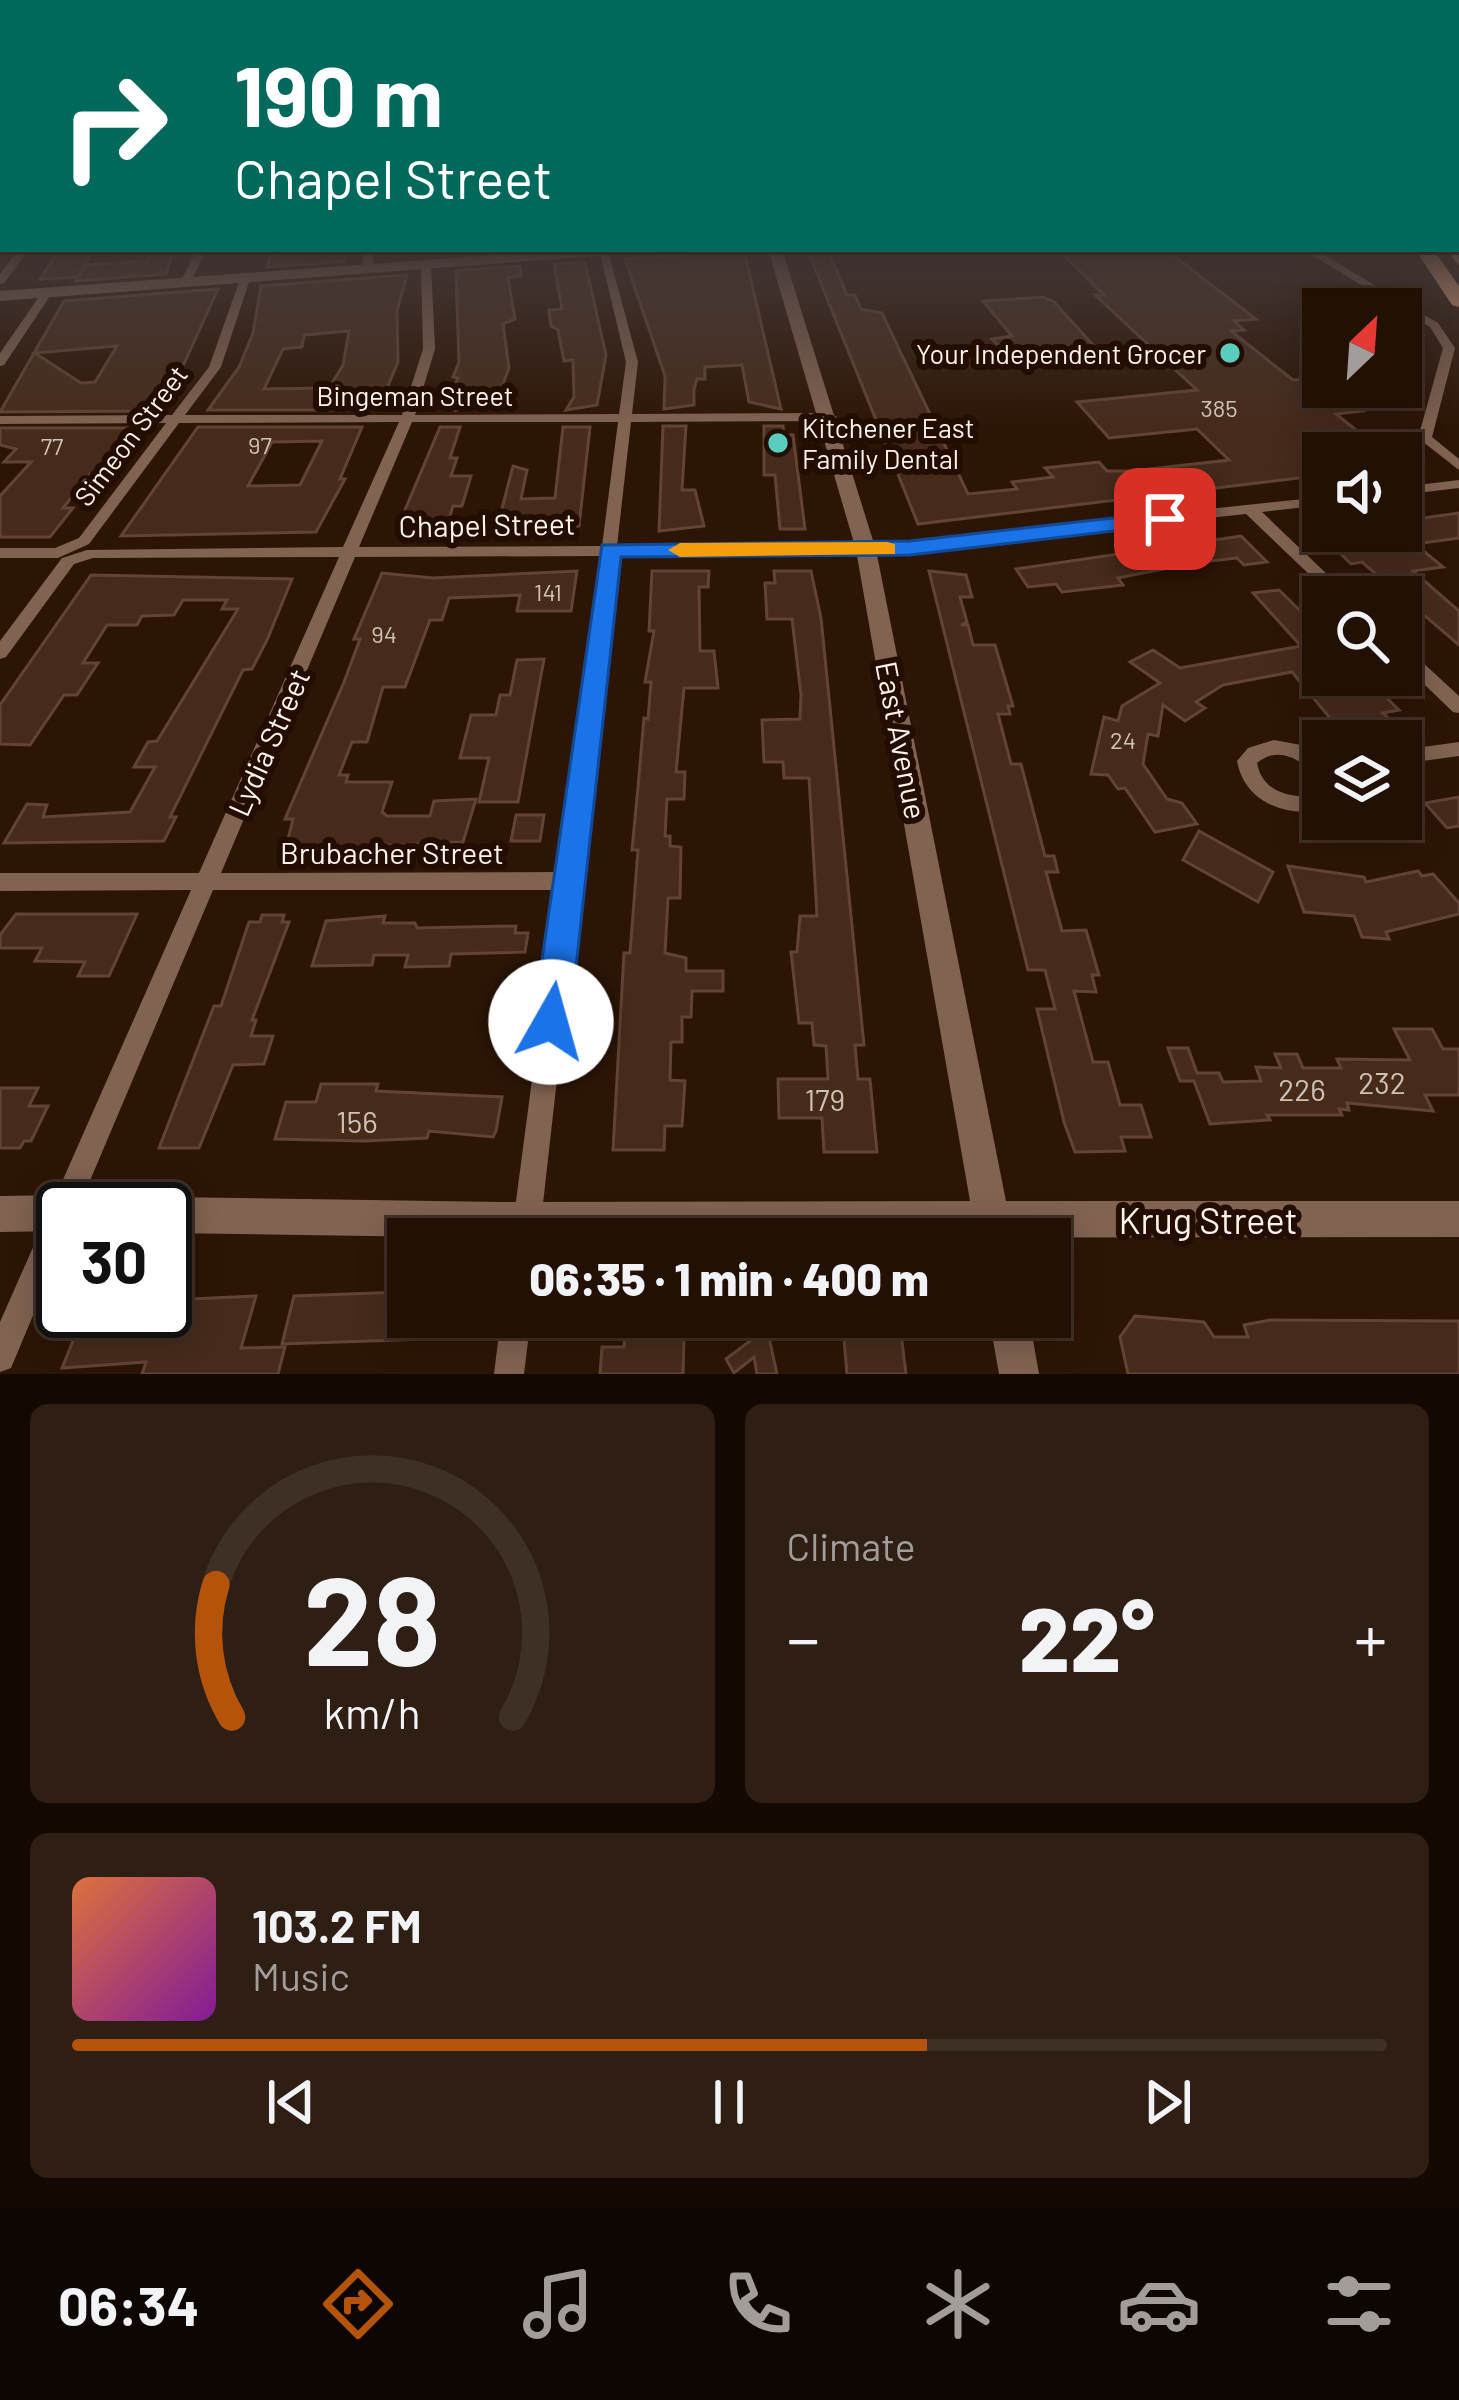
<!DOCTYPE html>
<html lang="en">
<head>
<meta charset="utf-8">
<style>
  :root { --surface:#221004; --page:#2e1e13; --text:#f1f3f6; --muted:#a29d9a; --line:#3f3026; --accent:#b45309 }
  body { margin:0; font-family:Barlow,sans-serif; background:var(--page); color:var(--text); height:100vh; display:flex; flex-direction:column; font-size:45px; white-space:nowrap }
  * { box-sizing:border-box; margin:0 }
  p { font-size:39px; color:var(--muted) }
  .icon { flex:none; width:66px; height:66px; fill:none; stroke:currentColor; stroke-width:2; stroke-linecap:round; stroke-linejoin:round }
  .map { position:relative; height:1374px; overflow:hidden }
  .drawer { display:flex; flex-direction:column; gap:30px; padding:30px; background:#130902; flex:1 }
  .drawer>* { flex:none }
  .guide { position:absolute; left:0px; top:0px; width:1461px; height:252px; box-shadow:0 6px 30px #0003,0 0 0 3px var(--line); background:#00695c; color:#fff; overflow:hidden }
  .needle { width:78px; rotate:25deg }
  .controls { position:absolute; left:1302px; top:288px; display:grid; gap:24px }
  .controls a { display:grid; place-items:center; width:120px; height:120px; border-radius:0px; background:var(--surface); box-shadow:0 6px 30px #0003,0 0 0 3px var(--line); font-size:60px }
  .speed { position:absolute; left:36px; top:1182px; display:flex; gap:24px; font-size:60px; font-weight:700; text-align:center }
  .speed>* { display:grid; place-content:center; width:156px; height:156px; border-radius:50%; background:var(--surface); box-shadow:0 6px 30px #0003,0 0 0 3px var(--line); line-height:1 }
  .speed .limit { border:6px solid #111; border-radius:18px; background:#fff; color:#111 }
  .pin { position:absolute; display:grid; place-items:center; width:102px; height:102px; color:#fff; margin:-51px; border-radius:24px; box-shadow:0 6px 18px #0006 }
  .me { position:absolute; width:132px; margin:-66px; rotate:7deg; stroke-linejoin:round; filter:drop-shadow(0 0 9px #0008) }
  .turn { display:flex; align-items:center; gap:42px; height:252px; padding:0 36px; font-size:54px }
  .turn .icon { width:156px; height:156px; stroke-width:2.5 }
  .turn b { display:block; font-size:84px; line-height:102px }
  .big { font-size:90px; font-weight:800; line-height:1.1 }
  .drawer .card { flex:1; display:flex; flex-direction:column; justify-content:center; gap:18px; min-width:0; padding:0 42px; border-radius:18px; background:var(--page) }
  .drawer .dial { align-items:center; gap:0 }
  .dial svg { height:312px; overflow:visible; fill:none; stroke:var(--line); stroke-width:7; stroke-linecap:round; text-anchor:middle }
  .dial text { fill:var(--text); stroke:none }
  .song { display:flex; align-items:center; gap:36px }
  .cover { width:144px; height:144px; border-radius:18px; background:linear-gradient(135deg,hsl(20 70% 55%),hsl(290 70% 35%)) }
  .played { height:12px; border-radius:6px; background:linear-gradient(90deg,var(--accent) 65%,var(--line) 65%) }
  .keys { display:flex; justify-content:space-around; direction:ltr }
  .heat { display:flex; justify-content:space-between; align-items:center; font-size:66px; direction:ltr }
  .drawer .tiles { flex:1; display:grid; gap:30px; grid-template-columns:1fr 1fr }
  .card:last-child { grid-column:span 2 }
  .trip { position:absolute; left:387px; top:1218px; width:684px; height:120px; border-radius:0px; background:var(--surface); box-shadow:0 6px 30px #0003,0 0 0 3px var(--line); font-weight:800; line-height:120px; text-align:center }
  .tabs { display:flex; height:192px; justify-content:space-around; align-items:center; background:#0e0602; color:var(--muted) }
  .tabs .icon { width:84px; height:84px }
  .tabs .selected { color:var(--accent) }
  .tabs b { font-size:54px; color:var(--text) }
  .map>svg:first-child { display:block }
</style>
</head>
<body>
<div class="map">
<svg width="1459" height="1374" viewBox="0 0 1459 1374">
  <rect width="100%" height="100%" fill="#2d1505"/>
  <g fill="#462b1b" stroke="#614433" stroke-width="3" fill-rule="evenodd">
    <path d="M60,249H94L78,277L40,279Z"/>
    <path d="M807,249H827L847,295H855L861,309L882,313L968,494L1017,489L1012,482L1053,477L1045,468L1099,462L1107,471H1132L1229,460L1197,429L1109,438L1077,402L1197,390L1095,295H1104L1058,249H1165L1256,319L1234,321L1244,330L1231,331L1293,380L1320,378L1323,387H1332L1363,411L1336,414L1385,453H1323V475L918,524Z"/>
    <path d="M174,250L166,274L76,281L86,265L148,261L152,251Z"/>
    <path d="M345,250L344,261L267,267L271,255Z"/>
    <path d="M744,250L781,409L749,402L742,365L705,367V379H697L694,389V405L664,409L665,376L625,259Z"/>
    <path d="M585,262L606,355L597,405L566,410L574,397L573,360L564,361L558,330L551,326L549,310L562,309L554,264Z"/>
    <path d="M520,266L521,276L508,278L515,319L503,324L509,368L497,400H470L466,410H445L458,378L453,377L459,362L456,271Z"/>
    <path d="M407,275L397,310L398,362L378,410H208L239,367L253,333L261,286ZM349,331L343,365L329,388L264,389L283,349L302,347L304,335Z"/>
    <path d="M218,289L178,377L148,411L0,412L64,301ZM117,346L95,382L81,383L35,353Z"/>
    <path d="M1043,297L1054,302L1094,346L1041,347L1011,359L992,339L1012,336L983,301Z"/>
    <path d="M663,426H686L682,490H695L704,526L659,531Z"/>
    <path d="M764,426H783L784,435H793L805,529H780L775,475H764Z"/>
    <path d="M198,427H362L340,479H345L316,532L121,536ZM322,441L300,485L248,486L272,442Z"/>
    <path d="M440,427H460L450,458H457L451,476H471L462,506H453L446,529L403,532L408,517H402Z"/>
    <path d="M563,427H590L579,526L497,528L513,466L527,470L521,499L555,498Z"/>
    <path d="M0,428H133L107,465L90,474L63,508H73L50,537H0V496L31,462H4L16,449L0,445Z"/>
    <path d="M1459,513V538L1415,544L1443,567L1413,571L1459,611V645L1362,562L1351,564L1318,531L1401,532V521Z"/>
    <path d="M1241,536L1267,562L1244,565L1237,558L1193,563L1118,578L1123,585L1062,592L1056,584L1028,587L1016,569Z"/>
    <path d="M577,571L571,611H517L520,595L449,598L442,620H430L405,687H383L367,742H352L339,775H348L346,782H392L382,812L387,816H430L434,801L476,799L463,842L324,848L315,855H284L293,819H285L344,682L360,639H354L382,573L433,578Z"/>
    <path d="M652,571H709L708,587H699L700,651H714L718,688H684L676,772H685L684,799H667L665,836H670V846L681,847L680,898H668L665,953L686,958V971H723V991H692L691,1017H682V1042H671L670,1080L685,1081L682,1126H665L664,1150H613L624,953H630L638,850H632L638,787L644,718L648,719L651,682H645L654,631H649Z"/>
    <path d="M774,571H811L821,618L864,1045H855L858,1079H870L877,1152H824L822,1118H779L778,1079H828L826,1046L814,1045L812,1023H799L791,952H797L800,916H817L809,778H784L783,762H764L762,720L800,719L801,695L792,619H767L765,583H775Z"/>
    <path d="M929,571L966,575L972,597H960L967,622L961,625H968L973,645H995L1013,706H1008L1010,714H998L1011,764H1021L1045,856H1054L1058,872H1046L1062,931L1086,930L1099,975H1092L1096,992L1074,991L1093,1062H1108L1120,1105H1141L1151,1137H1121L1125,1151L1075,1152L1064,1122L1037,1009H1055L1045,970H1028Z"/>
    <path d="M91,575L292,579L267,640L252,669L243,670L170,817H176L164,841L4,843L27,804L47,805L43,817L130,812L155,767H134L148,742L157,741L238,609H222L227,600H183L174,615L142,616L137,625H107L83,663H98L77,695H64L30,745L0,744V705Z"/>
    <path d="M1279,590L1323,633V675H1363L1399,710L1383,713L1391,721L1339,729L1292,672L1223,685L1196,702L1205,708L1185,721L1163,705L1158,736L1148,734L1143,764L1167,799L1182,803L1197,824L1155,832L1125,788L1118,789L1108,775L1091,774L1104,717L1118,721L1122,706L1160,683L1130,662L1153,650L1180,668L1301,646L1253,593Z"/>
    <path d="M544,659L518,802H479L489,758H460L471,715H496L500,695H510L517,660Z"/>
    <path d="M1459,797V826L1447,828L1425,803Z"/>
    <path d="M516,815H544L540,841H511Z"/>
    <path d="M1199,831L1273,872L1258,902L1183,860Z"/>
    <path d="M1288,866L1364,877L1366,882L1418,871L1422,876L1433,874L1459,903V914L1386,932L1389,939L1362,937L1354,916L1304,912Z"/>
    <path d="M16,914H137L109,976H78L85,962L35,961L42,948H0V935Z"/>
    <path d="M262,915H284L282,922H289L252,1020H256L251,1036H273L264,1064L233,1065L199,1148H159L214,1006H221L249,922H260Z"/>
    <path d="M385,916L383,923H415L417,928L516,926L515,933H528L525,952L451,954L449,966L405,967L408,955H374L372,965L312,966L326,921Z"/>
    <path d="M1394,1029H1432L1443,1049H1459V1095H1425L1433,1111L1347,1103L1349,1110L1339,1109L1342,1115H1267L1270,1120L1210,1124L1194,1081H1180L1168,1048H1188L1197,1073H1219L1223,1082L1261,1081L1256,1067L1281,1068L1275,1054H1297L1303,1068H1341L1337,1059L1410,1060Z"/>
    <path d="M321,1084H378L376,1091L502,1097L496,1131L493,1137L429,1131L427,1138L364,1141L275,1139L286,1102H316Z"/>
    <path d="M0,1088H38L29,1106H48L31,1141H24L20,1148H0Z"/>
    <path d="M402,1292L398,1317H460L457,1338L282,1344L294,1296Z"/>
    <path d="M256,1296L241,1348L285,1347L278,1374H142L146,1362L62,1368L85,1311L165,1312L169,1300Z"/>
    <path d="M1135,1316L1204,1322L1214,1337H1248L1244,1325L1270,1320L1459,1321V1374H1128L1120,1337Z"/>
    <path d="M626,1317H731V1336H684L683,1374H600L602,1347H624Z"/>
    <path d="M842,1317H899L906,1374H847Z"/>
    <path d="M767,1328L777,1374H757L754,1357L734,1373L726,1359Z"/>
  </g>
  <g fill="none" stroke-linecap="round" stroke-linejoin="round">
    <g fill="#816351" fill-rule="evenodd">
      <rect x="0" y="236" width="3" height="4"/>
      <path d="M19,249H29L4,283L0,284V274Z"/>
      <path d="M197,249H207L189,285H181L180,283Z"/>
      <path d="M364,249H374L372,269L367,272L362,269Z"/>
      <path d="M599,249L608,251L638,362L632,414L830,413L837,417L830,421L631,422L617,546L866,545L1323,497V505L1262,512L1351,597H1333L1246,514L866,555L616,556L539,1239H511L557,890H213L78,1209H63V1244L11,1368L0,1372V1322L191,890L0,891V873H199L339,557L93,558L74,564L6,657L0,659V641L62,558L87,550L343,547L399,422L179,423L89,544L58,558H0V548H55L79,538L166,423L0,424V416L172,415L209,367L240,279L245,276L250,279L221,367L185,415H402L423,349L421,265L426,262L431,265L435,349L415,415L619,414L626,362ZM412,422H618L602,546L359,547ZM601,556L559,872L221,873L355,557Z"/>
      <path d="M1302,249H1314L1438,323L1455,348L1432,437L1459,459V470L1418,438L1443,348L1430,327Z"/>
      <path d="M43,291L52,293L4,365L0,366V353Z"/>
      <path d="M1459,480V488L1401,495V487Z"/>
      <path d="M1401,646L1407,648L1459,696V713L1453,712L1401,662Z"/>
      <path d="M1274,740L1301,745L1321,755L1323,774C1300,764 1282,743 1257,763C1263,795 1295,799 1323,795V811C1285,816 1245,803 1237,761L1248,748Z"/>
      <path d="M1459,742V756L1401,764V750Z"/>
      <path d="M501,1317H531L524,1374H494Z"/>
    </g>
    <g fill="#816351" fill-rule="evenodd">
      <path d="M768,249H782L876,550L1006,1201H1459V1237L500,1238L165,1233V1209H149L152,1202L165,1197L500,1202L970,1201L856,550Z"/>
      <path d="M63,1195L76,1200L80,1209H63V1231L0,1232V1196Z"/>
      <path d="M989,1317H1029L1039,1374H999Z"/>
    </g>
    <path fill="#816351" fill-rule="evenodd" d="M576,249H644L637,253L0,301V291Z"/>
    <g fill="#f0aa7f" fill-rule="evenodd">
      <path d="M1459,245V265L1445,249Z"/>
      <path d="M1415,249H1433L1459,286V307L1452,305Z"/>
    </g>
  </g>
  <linearGradient id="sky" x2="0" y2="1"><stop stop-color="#190c03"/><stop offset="0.55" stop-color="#463b3b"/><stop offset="1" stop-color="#463b3b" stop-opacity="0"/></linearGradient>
  <rect width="1459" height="429" fill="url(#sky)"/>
  <path fill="#1a73e8" stroke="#114b97" stroke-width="3" d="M1165,512L1173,514V524L910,555L621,557L570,1022L564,1034L551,1039L538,1034L533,1022L602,545L910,541Z"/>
  <path fill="#f59e0b" d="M887,542L895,544V554L680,557L668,550L680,543Z"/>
  <g fill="#59cebf" stroke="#230c00" stroke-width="4.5">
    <circle cx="1230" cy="353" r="12"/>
    <circle cx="778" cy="443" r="12"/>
  </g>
  <g text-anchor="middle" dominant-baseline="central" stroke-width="12" stroke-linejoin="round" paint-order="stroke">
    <g font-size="24" fill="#cfc0b8">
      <text x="1219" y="407">385</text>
      <text x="260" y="444">97</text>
      <text x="52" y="445">77</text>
      <text x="548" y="591">141</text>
      <text x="384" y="633">94</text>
      <text x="1123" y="739">24</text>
    </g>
    <g font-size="27" fill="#fdf2ec" stroke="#230c00" text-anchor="end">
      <text x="1206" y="353">Your Independent Grocer</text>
      <text x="802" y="427" text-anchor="start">Kitchener East<tspan x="802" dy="31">Family Dental</tspan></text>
    </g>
    <g font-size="27" fill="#fdf2ec" stroke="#230c00">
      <text x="415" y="395">Bingeman Street</text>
      <text transform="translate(130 435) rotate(-53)">Simeon Street</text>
    </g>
    <g font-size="30" fill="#fdf2ec" stroke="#230c00">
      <text transform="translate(487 524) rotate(-1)">Chapel Street</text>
      <text transform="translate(902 740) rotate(79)">East Avenue</text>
      <text transform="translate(268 742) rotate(-66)">Lydia Street</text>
      <text x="392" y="852">Brubacher Street</text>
    </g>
    <g font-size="30" fill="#cfc0b8">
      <text x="1382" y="1082">232</text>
      <text x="1302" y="1089">226</text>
      <text x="825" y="1099">179</text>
      <text x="357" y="1121">156</text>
    </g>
    <g font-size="36" fill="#fdf2ec" stroke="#230c00">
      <text x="1208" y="1219">Krug Street</text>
    </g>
  </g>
</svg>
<div class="controls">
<a><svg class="needle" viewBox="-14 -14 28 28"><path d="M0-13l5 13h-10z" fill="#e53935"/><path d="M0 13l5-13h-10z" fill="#a29d9a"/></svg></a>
<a><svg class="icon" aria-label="sound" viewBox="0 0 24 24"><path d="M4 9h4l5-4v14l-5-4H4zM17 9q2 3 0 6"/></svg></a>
<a><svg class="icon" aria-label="search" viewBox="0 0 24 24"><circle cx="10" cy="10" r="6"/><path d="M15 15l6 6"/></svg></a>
<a><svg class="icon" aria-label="layers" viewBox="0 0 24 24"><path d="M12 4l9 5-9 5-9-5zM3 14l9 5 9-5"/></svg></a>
</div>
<div class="speed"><div class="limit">30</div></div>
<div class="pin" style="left:1165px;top:519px;background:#d93025"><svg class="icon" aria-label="arrive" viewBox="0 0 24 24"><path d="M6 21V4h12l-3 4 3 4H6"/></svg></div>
<svg class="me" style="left:551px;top:1022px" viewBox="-20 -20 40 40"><circle r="19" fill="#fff"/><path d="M0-13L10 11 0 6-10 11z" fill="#1a73e8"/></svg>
<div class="trip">06:35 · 1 min · 400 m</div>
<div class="guide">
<div class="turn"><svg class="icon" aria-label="right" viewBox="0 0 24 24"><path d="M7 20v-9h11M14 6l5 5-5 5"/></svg><div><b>190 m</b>Chapel Street</div></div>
</div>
</div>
<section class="drawer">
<div class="tiles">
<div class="card dial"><svg viewBox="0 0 100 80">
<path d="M14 69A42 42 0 1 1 86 69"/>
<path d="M14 69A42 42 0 0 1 10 35" stroke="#b45309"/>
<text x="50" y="56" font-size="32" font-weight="700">28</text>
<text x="50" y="72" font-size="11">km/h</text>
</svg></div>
<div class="card"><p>Climate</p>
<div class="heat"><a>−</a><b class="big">22°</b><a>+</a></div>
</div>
<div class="card">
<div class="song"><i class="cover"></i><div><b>103.2 FM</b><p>Music</p></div></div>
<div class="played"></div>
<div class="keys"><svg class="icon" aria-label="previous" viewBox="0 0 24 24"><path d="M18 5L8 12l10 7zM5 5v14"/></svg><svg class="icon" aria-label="pause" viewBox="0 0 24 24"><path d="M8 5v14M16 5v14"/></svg><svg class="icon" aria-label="next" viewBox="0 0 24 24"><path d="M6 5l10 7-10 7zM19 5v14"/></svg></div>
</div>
</div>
</section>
<nav class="tabs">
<b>06:34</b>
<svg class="icon selected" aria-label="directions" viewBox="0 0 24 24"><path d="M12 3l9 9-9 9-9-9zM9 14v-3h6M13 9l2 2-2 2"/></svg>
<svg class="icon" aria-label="music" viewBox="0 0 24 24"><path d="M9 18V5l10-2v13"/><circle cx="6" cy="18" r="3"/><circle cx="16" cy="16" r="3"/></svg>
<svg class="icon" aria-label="phone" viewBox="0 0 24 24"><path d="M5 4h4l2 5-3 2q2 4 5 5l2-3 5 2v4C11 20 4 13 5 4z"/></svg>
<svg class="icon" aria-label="climate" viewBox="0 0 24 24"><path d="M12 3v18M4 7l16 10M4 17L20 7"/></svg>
<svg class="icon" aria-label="car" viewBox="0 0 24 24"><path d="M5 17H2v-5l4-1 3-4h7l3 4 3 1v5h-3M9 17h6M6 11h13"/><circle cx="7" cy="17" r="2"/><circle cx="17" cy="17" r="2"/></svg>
<svg class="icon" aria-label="filters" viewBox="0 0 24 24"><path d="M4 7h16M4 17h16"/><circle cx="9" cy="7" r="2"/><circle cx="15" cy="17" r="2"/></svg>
</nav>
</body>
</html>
